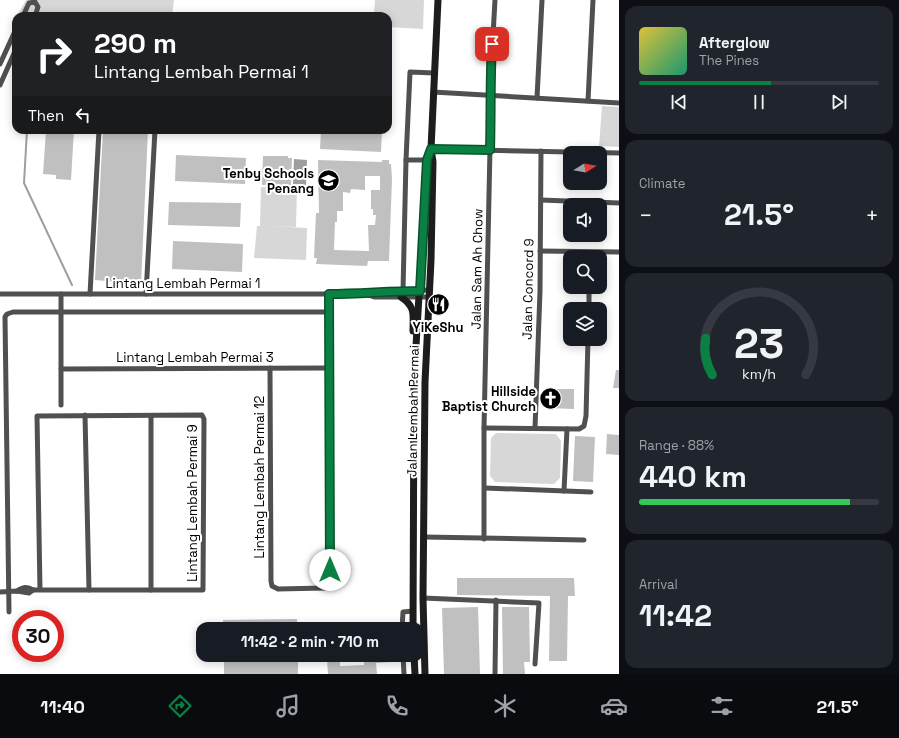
<!DOCTYPE html>
<html lang="en">
<head>
<meta charset="utf-8">
<style>
  :root { --surface:#171b24; --page:#20242c; --text:#f1f3f6; --muted:#9ea1a6; --line:#363941; --accent:#0b8043 }
  body { margin:0; font-family:"Space Grotesk",sans-serif; background:var(--page); color:var(--text); height:100vh; display:flex; flex-direction:column; font-size:15px; white-space:nowrap }
  * { box-sizing:border-box; margin:0 }
  p { font-size:13px; color:var(--muted) }
  .icon { flex:none; width:22px; height:22px; fill:none; stroke:currentColor; stroke-width:2; stroke-linecap:round; stroke-linejoin:round }
  .map { position:relative; flex:1; overflow:hidden }
  .details { display:flex; flex-direction:column; gap:6px; padding:6px; background:#0d0f14; width:280px }
  .details>* { flex:none }
  .banner { position:absolute; left:12px; top:12px; width:380px; height:122px; border-radius:12px; box-shadow:0 2px 10px #0003; background:#202124; color:#fff; overflow:hidden }
  .needle { width:26px; rotate:79deg }
  .controls { position:absolute; left:563px; top:146px; display:grid; gap:8px }
  .controls a { display:grid; place-items:center; width:44px; height:44px; border-radius:8px; background:var(--surface); box-shadow:0 2px 10px #0003; font-size:20px }
  .speed { position:absolute; left:12px; top:610px; display:flex; gap:8px; font-size:20px; font-weight:700; text-align:center }
  .speed>* { display:grid; place-content:center; width:52px; height:52px; border-radius:50%; background:var(--surface); box-shadow:0 2px 10px #0003; line-height:1 }
  .speed .limit { border:6px solid #d22; background:#fff; color:#111 }
  .pin { position:absolute; display:grid; place-items:center; width:34px; height:34px; color:#fff; margin:-17px; border-radius:8px; box-shadow:0 2px 6px #0006 }
  .me { position:absolute; width:44px; margin:-22px; rotate:0deg; stroke-linejoin:round; filter:drop-shadow(0 0 3px #0008) }
  .turn { display:flex; align-items:center; gap:14px; height:84px; padding:0 16px; font-size:18px }
  .turn .icon { width:52px; height:52px; stroke-width:2.5 }
  .turn b { display:block; font-size:28px; line-height:34px }
  .then { display:flex; align-items:center; height:38px; padding:0 16px; background:#0003; gap:8px; font-size:15px }
  .big { font-size:30px; font-weight:700; line-height:1.1 }
  .details .tile { flex:1; display:flex; flex-direction:column; justify-content:center; gap:6px; min-width:0; padding:0 14px; border-radius:12px; background:var(--page) }
  .details .dial { align-items:center; gap:0 }
  .dial svg { height:104px; overflow:visible; fill:none; stroke:var(--line); stroke-width:7; stroke-linecap:round; text-anchor:middle }
  .dial text { fill:var(--text); stroke:none }
  .song { display:flex; align-items:center; gap:12px }
  .cover { width:48px; height:48px; border-radius:6px; background:linear-gradient(135deg,hsl(50 70% 55%),hsl(160 70% 35%)) }
  .played { height:4px; border-radius:2px; background:linear-gradient(90deg,var(--accent) 55%,var(--line) 55%) }
  .keys { display:flex; justify-content:space-around; direction:ltr }
  .heat { display:flex; justify-content:space-between; align-items:center; font-size:22px; direction:ltr }
  .charge { height:6px; border-radius:3px; background:linear-gradient(90deg,#34c759 88%,var(--line) 0) }
  .trip { position:absolute; left:196px; top:622px; width:228px; height:40px; border-radius:12px; background:var(--surface); box-shadow:0 2px 10px #0003; font-weight:700; line-height:40px; text-align:center }
  .dock { display:flex; height:64px; justify-content:space-around; align-items:center; background:#090b0e; color:var(--muted) }
  .dock .icon { width:28px; height:28px }
  .dock .current { color:var(--accent) }
  .dock b { font-size:18px; color:var(--text) }
  main { display:flex; flex:1; min-height:0 }
  .map>svg:first-child { display:block }
</style>
</head>
<body>
<main>
<div class="map">
<svg width="619" height="674" viewBox="0 0 619 674">
  <rect width="100%" height="100%" fill="#fff"/>
  <g fill="#d7d7d7">
    <path d="M26,0H174L172,16H17Z"/>
    <path d="M375,0H424L423,29L388,27V16H374Z"/>
    <path d="M602,106L619,107V147L599,146Z"/>
    <path d="M261,187L297,188L296,227L269,226L307,228L306,260L254,258L257,226H260Z"/>
    <path d="M496,433L556,434L561,441L560,478L554,484L495,482L490,476L491,438Z"/>
  </g>
  <path fill="#9e9e9e" d="M294,159L307,160L306,185L293,184Z"/>
  <g fill="none" stroke-linecap="round" stroke-linejoin="round">
    <path stroke="#9e9e9e" stroke-width="2" d="M27,130L24,183L72,285"/>
  </g>
  <g fill="#c0c0c0" fill-rule="evenodd">
    <path d="M46,130H74L71,180L56,179V175L43,174Z"/>
    <path d="M103,130H148L141,284L95,280Z"/>
    <path d="M321,130H382L381,152L320,149Z"/>
    <path d="M176,155L246,158L245,184L175,181Z"/>
    <path d="M263,156H288V158H292L291,186L262,185Z"/>
    <path d="M318,160L382,162V160H389V164H391L392,179L389,261H368L367,266L316,264L317,258H314L316,213H319ZM365,176H380V190H371V209H373V215H376L375,225H368L369,251L334,250L335,222H337V211H343V192L350,193L351,189L365,190Z"/>
    <path d="M169,202L241,203L240,227L168,225Z"/>
    <path d="M173,241L243,244L242,272L172,269Z"/>
    <path d="M616,370H619V388H613Z"/>
    <path d="M548,389H574V409L547,408Z"/>
    <path d="M607,434L619,435V455L606,454Z"/>
    <path d="M575,436L595,437L593,482L573,481Z"/>
    <path d="M457,578H574L575,596H568L567,661H549L550,596L457,595Z"/>
    <path d="M478,607L480,674H444L442,608Z"/>
    <path d="M502,607H529L530,662H524L525,674H503Z"/>
    <path d="M297,619V629H223V620Z"/>
    <rect x="224" y="655" width="74" height="19"/>
    <path d="M364,655H389L390,662L376,663L377,674H328L327,659L340,658V666L364,665Z"/>
  </g>
  <g fill="none" stroke-linecap="round" stroke-linejoin="round">
    <g stroke="#505050" stroke-width="5">
      <path d="M23,16L29,3L35,2L38,7L35,16"/>
      <path d="M0,64L16,29"/>
      <path d="M0,85L16,49"/>
      <path d="M433,92L619,103"/>
      <path d="M537,98L542,0"/>
      <path d="M588,101L593,0"/>
      <path d="M431,149L619,153"/>
      <path d="M406,160H427"/>
      <path d="M541,200L619,203"/>
      <path d="M540,251L619,252"/>
      <path d="M403,291L406,160L410,72L434,73"/>
      <path d="M0,294H366L374,297H429"/>
      <path d="M61,294V405"/>
      <path d="M90,294L99,130"/>
      <path d="M146,294L155,130"/>
      <path d="M366,294L374,292L430,290"/>
      <path d="M589,309V287"/>
      <path d="M270,368L271,581L272,586L278,589L325,588L330,585L329,294"/>
      <path d="M61,369L329,368"/>
      <path d="M85,415L89,590"/>
      <path d="M484,428L579,429L584,426L586,416L588,339"/>
      <path d="M535,428L540,291L541,151"/>
      <path d="M485,488L591,492"/>
      <path d="M564,491L567,429"/>
      <path d="M424,537L584,540"/>
      <path d="M484,539V428L491,102L490,89L495,0"/>
      <path d="M151,590V416"/>
      <path d="M17,591C23,587 27,586 33,590H203L204,419L202,415L37,416L40,590"/>
      <path d="M0,592L17,591L29,593L33,590"/>
      <path d="M423,598L539,603L535,664"/>
      <path d="M9,612L5,317L7,314L13,312H329"/>
      <path d="M402,629L403,612L413,611"/>
      <path d="M403,655L404,674"/>
      <path d="M495,674L496,600"/>
    </g>
    <g stroke="#1d1d1d" stroke-width="7">
      <path d="M401,297C416,307 413,315 413,331"/>
      <path d="M413,629L414,380L427,160L430,151"/>
      <path d="M414,655L415,674"/>
      <path d="M425,674L423,598L425,382L431,260L433,162L431,149L438,0"/>
    </g>
  </g>
  <g fill="none" stroke-linecap="round" stroke-linejoin="round">
    <defs>
      <path id="route" d="M330,570L329,294C360,294 389,291 420,291L427,160L431,149L490,150C491,115 490,80 492,44"/>
    </defs>
    <use href="#route" stroke="#07532c" stroke-width="10"/>
    <use href="#route" stroke="#0b8043" stroke-width="7"/>
  </g>
  <defs>
    <symbol id="school-disc" viewBox="-11 -11 22 22"><circle r="9.5" fill="#000" stroke="#fff"/><path d="M0-5L7-2L0 1L-7-2ZM-4 1L0 2.5L4 1V4Q0 6-4 4Z" fill="#fff"/></symbol>
    <symbol id="restaurant-disc" viewBox="-11 -11 22 22"><circle r="9.5" fill="#000" stroke="#fff"/><path d="M-5-6h1v4h1v-4h1v4h1v-4h1v5L-1.5 .5V6h-2V.5L-5-1ZM5-6V6H3V1.5H1.5Q1.5-4 5-6Z" fill="#fff"/></symbol>
    <symbol id="church-disc" viewBox="-11 -11 22 22"><circle r="9.5" fill="#000" stroke="#fff"/><path d="M-1.2-6h2.4v3.5h3.3v2.4h-3.3V6h-2.4V-.1h-3.3v-2.4h3.3Z" fill="#fff"/></symbol>
  </defs>
  <g fill-rule="evenodd">
    <use href="#school-disc" x="316" y="168" width="25" height="25"/>
    <use href="#restaurant-disc" x="426" y="292" width="25" height="25"/>
    <use href="#church-disc" x="538" y="386" width="25" height="25"/>
  </g>
  <g text-anchor="middle" dominant-baseline="central" stroke-width="4" stroke-linejoin="round" paint-order="stroke">
    <g font-size="13" font-weight="bold" fill="#000" stroke="#fff" text-anchor="end">
      <text x="314" y="173">Tenby Schools<tspan x="314" dy="15">Penang</tspan></text>
      <text x="438" y="327" text-anchor="middle">YiKeShu</text>
      <text x="536" y="391">Hillside<tspan x="536" dy="15">Baptist Church</tspan></text>
    </g>
    <g font-size="13" fill="#000" stroke="#fff">
      <text transform="translate(477 269) rotate(-89)">Jalan Sam Ah Chow</text>
      <text x="183" y="283">Lintang Lembah Permai 1</text>
      <text transform="translate(528 289) rotate(-89)">Jalan Concord 9</text>
      <text x="195" y="357">Lintang Lembah Permai 3</text>
      <text transform="translate(413 411) rotate(-89)">Jalan Lembah Permai</text>
      <text transform="translate(259 477) rotate(-90)">Lintang Lembah Permai 12</text>
      <text transform="translate(192 503) rotate(-90)">Lintang Lembah Permai 9</text>
    </g>
  </g>
</svg>
<div class="controls">
<a><svg class="needle" viewBox="-14 -14 28 28"><path d="M0-13l5 13h-10z" fill="#e53935"/><path d="M0 13l5-13h-10z" fill="#9ea1a6"/></svg></a>
<a><svg class="icon" aria-label="sound" viewBox="0 0 24 24"><path d="M4 9h4l5-4v14l-5-4H4zM17 9q2 3 0 6"/></svg></a>
<a><svg class="icon" aria-label="search" viewBox="0 0 24 24"><circle cx="10" cy="10" r="6"/><path d="M15 15l6 6"/></svg></a>
<a><svg class="icon" aria-label="layers" viewBox="0 0 24 24"><path d="M12 4l9 5-9 5-9-5zM3 14l9 5 9-5"/></svg></a>
</div>
<div class="speed"><div class="limit">30</div></div>
<div class="pin" style="left:492px;top:44px;background:#d93025"><svg class="icon" aria-label="arrive" viewBox="0 0 24 24"><path d="M6 21V4h12l-3 4 3 4H6"/></svg></div>
<svg class="me" style="left:330px;top:570px" viewBox="-20 -20 40 40"><circle r="19" fill="#fff"/><path d="M0-13L10 11 0 6-10 11z" fill="#0b8043"/></svg>
<div class="trip">11:42 · 2 min · 710 m</div>
<div class="banner">
<div class="turn"><svg class="icon" aria-label="right" viewBox="0 0 24 24"><path d="M7 20v-9h11M14 6l5 5-5 5"/></svg><div><b>290 m</b>Lintang Lembah Permai 1</div></div>
<div class="then">Then<svg class="icon" aria-label="left" viewBox="0 0 24 24"><path d="M17 20v-9H6M10 6l-5 5 5 5"/></svg></div>
</div>
</div>
<section class="details">
<div class="tile">
<div class="song"><i class="cover"></i><div><b>Afterglow</b><p>The Pines</p></div></div>
<div class="played"></div>
<div class="keys"><svg class="icon" aria-label="previous" viewBox="0 0 24 24"><path d="M18 5L8 12l10 7zM5 5v14"/></svg><svg class="icon" aria-label="pause" viewBox="0 0 24 24"><path d="M8 5v14M16 5v14"/></svg><svg class="icon" aria-label="next" viewBox="0 0 24 24"><path d="M6 5l10 7-10 7zM19 5v14"/></svg></div>
</div>
<div class="tile"><p>Climate</p>
<div class="heat"><a>−</a><b class="big">21.5°</b><a>+</a></div>
</div>
<div class="tile dial"><svg viewBox="0 0 100 80">
<path d="M14 69A42 42 0 1 1 86 69"/>
<path d="M14 69A42 42 0 0 1 9 41" stroke="#0b8043"/>
<text x="50" y="56" font-size="32" font-weight="700">23</text>
<text x="50" y="72" font-size="11">km/h</text>
</svg></div>
<div class="tile"><p>Range · 88%</p><b class="big">440 km</b><div class="charge"></div></div>
<div class="tile"><p>Arrival</p><b class="big">11:42</b></div>
</section>
</main>
<nav class="dock">
<b>11:40</b>
<svg class="icon current" aria-label="directions" viewBox="0 0 24 24"><path d="M12 3l9 9-9 9-9-9zM9 14v-3h6M13 9l2 2-2 2"/></svg>
<svg class="icon" aria-label="music" viewBox="0 0 24 24"><path d="M9 18V5l10-2v13"/><circle cx="6" cy="18" r="3"/><circle cx="16" cy="16" r="3"/></svg>
<svg class="icon" aria-label="phone" viewBox="0 0 24 24"><path d="M5 4h4l2 5-3 2q2 4 5 5l2-3 5 2v4C11 20 4 13 5 4z"/></svg>
<svg class="icon" aria-label="climate" viewBox="0 0 24 24"><path d="M12 3v18M4 7l16 10M4 17L20 7"/></svg>
<svg class="icon" aria-label="car" viewBox="0 0 24 24"><path d="M5 17H2v-5l4-1 3-4h7l3 4 3 1v5h-3M9 17h6M6 11h13"/><circle cx="7" cy="17" r="2"/><circle cx="17" cy="17" r="2"/></svg>
<svg class="icon" aria-label="filters" viewBox="0 0 24 24"><path d="M4 7h16M4 17h16"/><circle cx="9" cy="7" r="2"/><circle cx="15" cy="17" r="2"/></svg>
<b>21.5°</b>
</nav>
</body>
</html>
